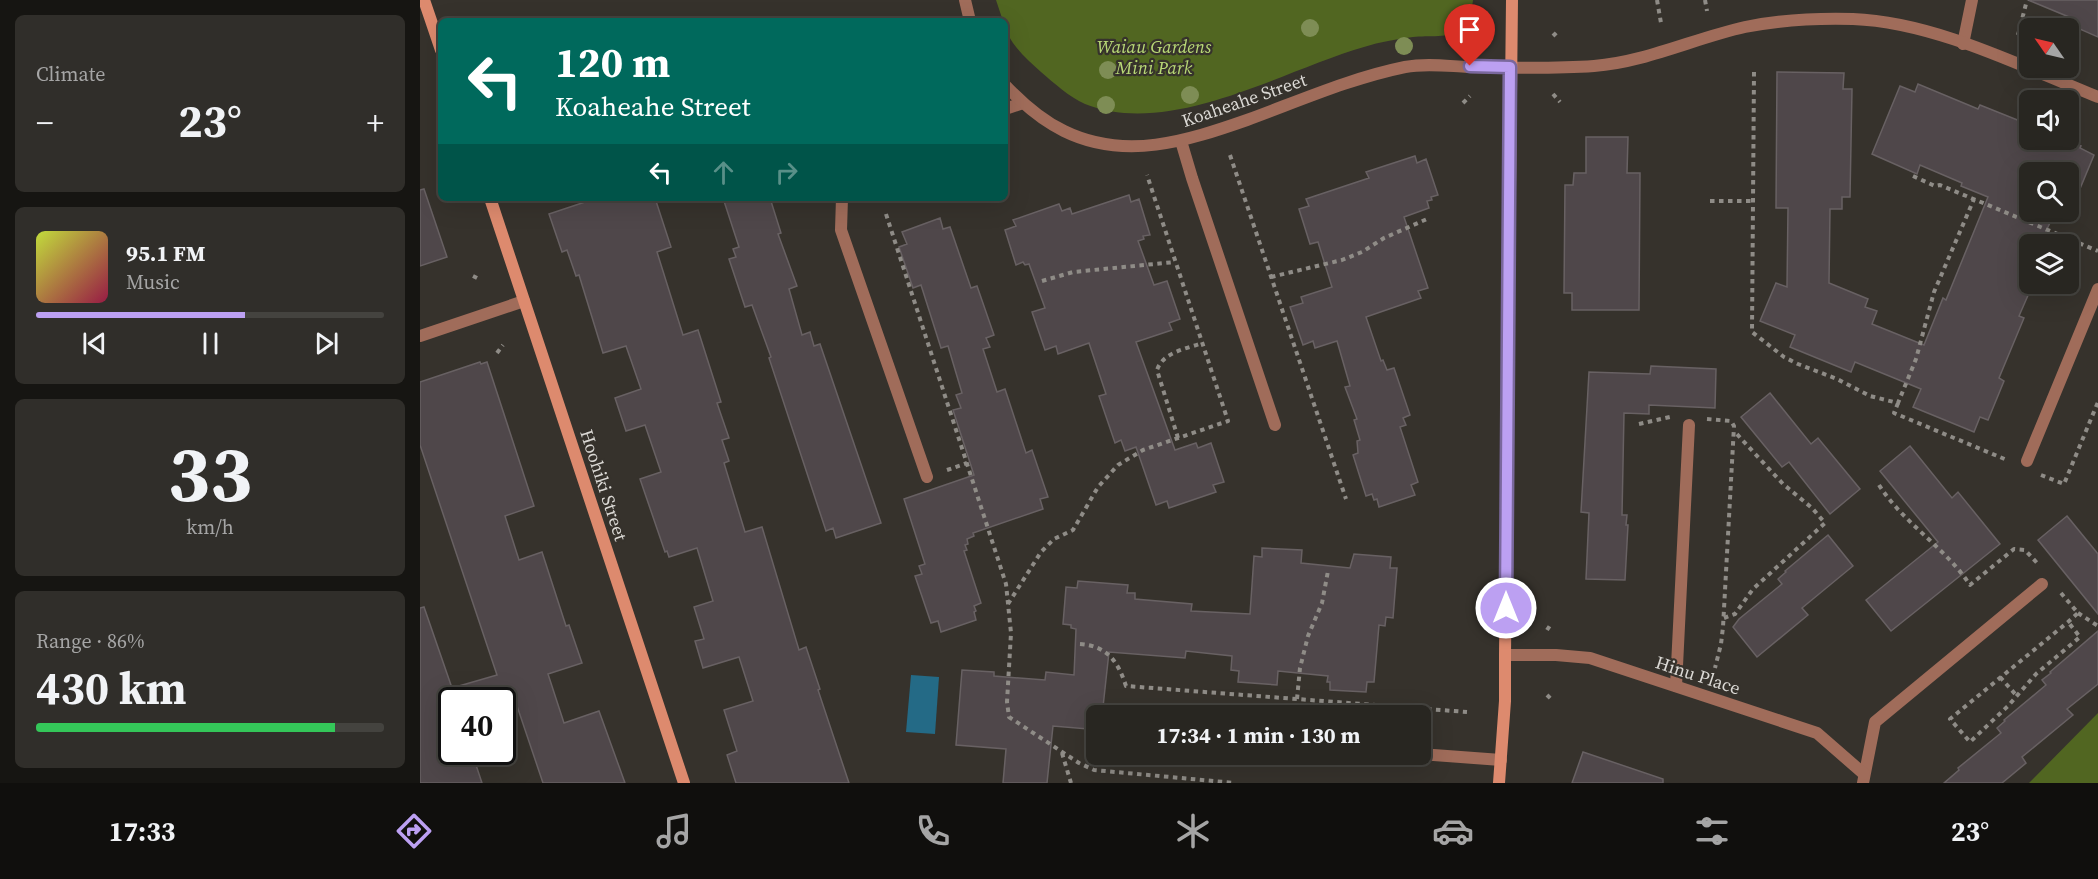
<!DOCTYPE html>
<html lang="en">
<head>
<meta charset="utf-8">
<style>
  :root { --surface:#282621; --page:#302e2a; --text:#f1f3f6; --muted:#a5a5a5; --line:#44433f; --accent:#bca0f2 }
  body { margin:0; font-family:"Source Serif 4",serif; background:var(--page); color:var(--text); height:100vh; display:flex; flex-direction:column; font-size:22px; white-space:nowrap }
  * { box-sizing:border-box; margin:0 }
  p { font-size:20px; color:var(--muted) }
  .icon { flex:none; width:33px; height:33px; fill:none; stroke:currentColor; stroke-width:2; stroke-linecap:round; stroke-linejoin:round }
  .map { position:relative; flex:1; overflow:hidden }
  .details { display:flex; flex-direction:column; gap:15px; padding:15px; background:#161512; width:420px }
  .details>* { flex:none }
  .banner { position:absolute; left:18px; top:18px; width:570px; height:183px; border-radius:9px; box-shadow:0 6px 24px #0002,0 0 0 2px var(--line); background:#00695c; color:#fff; overflow:hidden }
  .needle { width:39px; rotate:304deg }
  .buttons { position:absolute; left:1599px; top:18px; display:grid; gap:12px }
  .buttons a { display:grid; place-items:center; width:60px; height:60px; border-radius:9px; background:var(--surface); box-shadow:0 6px 24px #0002,0 0 0 2px var(--line); font-size:30px }
  .speed { position:absolute; left:18px; top:687px; display:flex; gap:12px; font-size:30px; font-weight:700; text-align:center }
  .speed>* { display:grid; place-content:center; width:78px; height:78px; border-radius:50%; background:var(--surface); box-shadow:0 6px 24px #0002,0 0 0 2px var(--line); line-height:1 }
  .speed .limit { border:3px solid #111; border-radius:9px; background:#fff; color:#111 }
  .pin { position:absolute; display:grid; place-items:center; width:51px; height:51px; color:#fff; margin:-62px -26px; border-radius:50% 50% 50% 0; rotate:-45deg; box-shadow:0 0 6px #0007 }
  .pin .icon { rotate:45deg }
  .me { position:absolute; width:66px; margin:-33px; rotate:0deg; stroke-linejoin:round; filter:drop-shadow(0 0 4px #0008) }
  .turn { display:flex; align-items:center; gap:21px; height:126px; padding:0 18px; font-size:27px }
  .turn .icon { width:78px; height:78px; stroke-width:2.5 }
  .turn b { display:block; font-size:42px; line-height:51px }
  .lanes { display:flex; align-items:center; height:57px; padding:0 18px; background:#0003; justify-content:center; gap:30px; direction:ltr }
  .lanes .off { opacity:.35 }
  .big { font-size:45px; font-weight:700; line-height:1.1 }
  .details .card { flex:1; display:flex; flex-direction:column; justify-content:center; gap:9px; min-width:0; padding:0 21px; border-radius:9px; background:var(--page) }
  .details .dial { align-items:center; gap:0 }
  .dial b { font-size:78px; line-height:1 }
  .song { display:flex; align-items:center; gap:18px }
  .cover { width:72px; height:72px; border-radius:9px; background:linear-gradient(135deg,hsl(70 70% 55%),hsl(340 70% 35%)) }
  .played { height:6px; border-radius:3px; background:linear-gradient(90deg,var(--accent) 60%,var(--line) 60%) }
  .keys { display:flex; justify-content:space-around; direction:ltr }
  .heat { display:flex; justify-content:space-between; align-items:center; font-size:33px; direction:ltr }
  .charge { height:9px; border-radius:4px; background:linear-gradient(90deg,#34c759 86%,var(--line) 0) }
  .trip { position:absolute; left:666px; top:705px; width:345px; height:60px; border-radius:9px; background:var(--surface); box-shadow:0 6px 24px #0002,0 0 0 2px var(--line); font-weight:700; line-height:60px; text-align:center }
  .dock { display:flex; height:96px; justify-content:space-around; align-items:center; background:#100f0d; color:var(--muted) }
  .dock .icon { width:42px; height:42px }
  .dock .selected { color:var(--accent) }
  .dock b { font-size:27px; color:var(--text) }
  main { display:flex; flex:1; min-height:0 }
  .map>svg:first-child { display:block }
</style>
</head>
<body>
<main>
<section class="details">
<div class="card"><p>Climate</p>
<div class="heat"><a>−</a><b class="big">23°</b><a>+</a></div>
</div>
<div class="card">
<div class="song"><i class="cover"></i><div><b>95.1 FM</b><p>Music</p></div></div>
<div class="played"></div>
<div class="keys"><svg class="icon" aria-label="previous" viewBox="0 0 24 24"><path d="M18 5L8 12l10 7zM5 5v14"/></svg><svg class="icon" aria-label="pause" viewBox="0 0 24 24"><path d="M8 5v14M16 5v14"/></svg><svg class="icon" aria-label="next" viewBox="0 0 24 24"><path d="M6 5l10 7-10 7zM19 5v14"/></svg></div>
</div>
<div class="card dial"><b>33</b><p>km/h</p></div>
<div class="card"><p>Range · 86%</p><b class="big">430 km</b><div class="charge"></div></div>
</section>
<div class="map">
<svg width="1678" height="783" viewBox="0 0 1678 783">
  <rect width="100%" height="100%" fill="#36322c"/>
  <g fill="#516621">
    <path d="M576,0H1053C1052,10 1049,22 1041,29C1029,39 1008,35 993,37C976,39 960,42 944,47C861,71 750,138 665,104C649,97 634,83 621,72C607,59 585,41 585,21H583Z"/>
    <path d="M1678,713V783H1609Z"/>
  </g>
  <path fill="#246a86" d="M491,675L519,677L515,734L486,732Z"/>
  <g fill="#4f474a" stroke="#686163" stroke-width="1.5">
    <path d="M1608,0H1678V37L1646,23L1649,17Z"/>
    <path d="M1357,72L1424,73L1423,89H1432L1430,197H1422V209H1410L1409,283L1448,299L1445,307L1457,311L1452,324L1504,345L1523,298L1526,300L1568,197L1541,186L1542,183L1500,165L1497,174L1452,154L1480,86L1495,92L1498,84L1558,109L1560,105L1610,125V140H1645L1661,146L1660,148L1674,155L1649,215L1641,212H1648V172H1610V212H1635L1620,244H1610V270L1604,284H1613L1599,316L1604,318L1579,378L1584,381L1568,420L1560,417L1554,432L1493,407L1501,389L1435,362L1431,372L1370,347L1375,335L1340,321L1356,283L1367,287L1368,208H1356Z"/>
    <path d="M1166,137H1208L1207,173H1220L1219,310H1152V293H1144L1145,185H1153L1154,173H1166Z"/>
    <path d="M995,156L997,163L1006,159L1018,195L1011,197L1012,200L1007,201L1009,208L984,217L1008,288L998,291L1001,298L946,317L961,361L963,360L967,370L974,368L990,415L983,418L986,425L980,427L998,482L991,485L995,495L959,507L957,499L954,500L952,494L946,496L933,455L938,453L937,441L940,440L934,420L937,419L925,387L930,386L917,341L895,348L893,341L883,345L870,307L883,303L881,297L912,287L898,242L890,244L879,209L889,206L886,199L949,178L946,172Z"/>
    <path d="M4,189L27,257L0,266V190Z"/>
    <path d="M709,195L711,202L719,199L730,235L723,236L724,239L718,241L734,285L747,281L760,319L749,323L752,330L716,342L755,450L776,443L778,448L791,443L804,482L793,485L796,492L749,508L747,501L736,505L716,447L705,451L701,440L695,443L679,396L686,394L669,343L638,354L636,346L625,350L612,312L625,308L609,264L605,265L603,262L596,265L585,230L596,226L593,220L639,204L642,211L650,208L652,214Z"/>
    <path d="M177,198H235L251,247L237,252L263,335L278,330L301,402L297,403L309,438L302,440L309,461L304,463L325,532L342,527L379,650L386,647L400,689L398,690L429,783H316L307,755L317,751L304,710L333,701L319,657L283,668L275,641L284,639L274,607L293,601L277,548L249,557L247,551L245,552L220,479L241,472L225,425L206,431L195,398L221,389L206,346L183,353L159,275L156,276L147,250L142,252L129,214Z"/>
    <path d="M303,198H350L361,233L358,234L377,286L369,289L382,335L390,332L394,346L400,344L461,523L416,538L413,528L406,531L349,358L351,357L332,305L325,307L309,259L316,257L313,249L319,247Z"/>
    <path d="M520,218L523,229L530,227L551,288L557,286L574,335L566,338L570,347L563,349L577,392L585,389L606,453L612,450L628,497L620,499L623,509L553,533L554,536L547,539L548,544L545,545L547,550L544,551L561,603L554,606L556,611L554,612L556,620L521,632L518,621L511,623L495,576L502,574L499,566L505,564L484,499L554,475L533,410L541,408L536,395L542,393L528,346L521,348L501,285L493,288L479,247L487,244L482,232Z"/>
    <path d="M60,362L61,364L67,362L114,506L85,516L99,560L122,552L146,626L149,625L162,663L128,674L144,723L179,711L205,783H123L97,706L82,712V700H22L32,730V759L52,753L62,783H0V608L4,607L32,688L77,675L0,445V382Z"/>
    <path d="M1231,366L1296,369L1295,408L1229,405V414L1204,413L1202,515H1207L1206,525H1208L1205,580L1166,579L1169,513L1161,512L1169,372L1230,374Z"/>
    <path d="M1350,393L1391,444L1398,438L1440,489L1410,514L1369,462L1362,467L1321,417Z"/>
    <path d="M1490,446L1532,498L1538,492L1580,544L1471,631L1446,600L1518,542L1460,471Z"/>
    <path d="M1647,516L1678,554V614L1618,540Z"/>
    <path d="M1408,535L1433,566L1382,608L1388,615L1337,657L1313,627L1319,619L1362,584L1358,579L1366,572L1365,571Z"/>
    <path d="M842,548L882,550L881,563L930,568L934,554L971,557L970,568H977L973,618L966,617L965,626L959,625L954,682H947L946,692L910,690V682H907L908,676L858,671L857,685L818,682L819,671L811,670L812,656L766,651L765,658L689,652L682,716H676V724L669,723L668,729L633,726L627,783H583L586,749L536,745L542,670L574,672V676L625,680L626,672L654,675L656,629L651,628V625L643,624L646,587L657,588L658,581L708,585L707,593H715V599L772,604L771,611L830,614L834,556L842,557Z"/>
    <path d="M1678,631V684L1647,709L1653,715L1602,757L1606,763L1582,783H1524L1539,770L1538,768L1581,733L1577,728L1585,721L1584,720L1626,685L1622,680L1631,673L1630,672Z"/>
    <path d="M1163,752L1243,779V783H1152Z"/>
  </g>
  <g fill="none" stroke-linecap="round" stroke-linejoin="round">
    <g stroke="#8f8c87" stroke-width="4" stroke-dasharray="4.5 4.5" stroke-linecap="butt">
      <path d="M1237,0L1241,23"/>
      <path d="M1285,0L1287,11"/>
      <path d="M1045,31L1051,36"/>
      <path d="M1598,35L1607,0"/>
      <path d="M1133,36L1139,30"/>
      <path d="M1334,72L1332,332L1364,357L1378,364L1417,379L1450,396L1478,403L1496,359L1514,292L1554,199"/>
      <path d="M1133,94L1140,102"/>
      <path d="M1043,103L1050,96"/>
      <path d="M810,155L926,499"/>
      <path d="M1493,176L1515,186L1520,185L1678,251"/>
      <path d="M1290,201H1333"/>
      <path d="M466,214L586,584L591,633L587,702L589,717L659,763L674,770L815,783"/>
      <path d="M53,276L61,280"/>
      <path d="M851,277L922,260L942,252L964,238L1007,219"/>
      <path d="M622,281L653,272L755,262"/>
      <path d="M77,353L83,345"/>
      <path d="M1478,403L1474,413L1587,460"/>
      <path d="M1287,419L1311,421L1314,426L1303,627L1301,644L1295,668"/>
      <path d="M1219,424L1250,417"/>
      <path d="M758,438L737,370C743,352 766,349 782,343"/>
      <path d="M527,470L547,463"/>
      <path d="M1621,475L1644,484L1678,402"/>
      <path d="M1459,485C1483,523 1525,547 1550,585L1594,549L1605,550L1618,564"/>
      <path d="M1641,593L1658,613L1648,622L1530,719L1550,742L1588,706L1616,674L1660,637L1648,622"/>
      <path d="M588,604L621,552L634,539L653,530L678,487L698,465L723,450L808,421L727,175"/>
      <path d="M1658,613L1678,626"/>
      <path d="M1304,618L1315,614L1333,589L1405,523L1392,508L1363,484L1314,431"/>
      <path d="M1127,630L1131,624"/>
      <path d="M660,644C688,646 698,662 706,686L1047,712"/>
      <path d="M1580,677L1596,695"/>
      <path d="M1127,695L1131,699"/>
      <path d="M877,699L880,668L888,636L902,603L908,571"/>
      <path d="M642,753L651,783"/>
    </g>
    <g stroke="#a06c5a" stroke-width="12">
      <path d="M1543,44L1552,0"/>
      <path d="M585,109L603,103"/>
      <path d="M761,141L772,178L855,425"/>
      <path d="M422,198L421,230L507,477"/>
      <path d="M1607,461L1678,289"/>
      <path d="M1256,686L1269,425"/>
      <path d="M1000,754L1081,760"/>
      <path d="M1443,783L1455,722L1622,584"/>
    </g>
    <g stroke="#a06c5a" stroke-width="12">
      <path d="M545,0L550,21"/>
      <path d="M585,85C602,103 621,120 644,131C705,161 767,141 827,120C879,101 931,78 985,67C1006,63 1027,66 1048,67C1090,68 1133,69 1174,66C1226,62 1275,38 1325,27C1360,20 1397,18 1433,19C1515,22 1603,67 1678,97"/>
      <path d="M0,336L104,301"/>
      <path d="M1085,655H1136L1170,658L1397,733L1444,774"/>
    </g>
    <g stroke="#dd8a6e" stroke-width="12">
      <path d="M4,0L21,50"/>
      <path d="M70,198L264,783"/>
      <path d="M1079,783L1085,701V655L1092,0"/>
    </g>
  </g>
  <g fill="#7e8d55">
    <circle cx="890" cy="28" r="9"/>
    <circle cx="984" cy="46" r="9"/>
    <circle cx="688" cy="70" r="9"/>
    <circle cx="770" cy="95" r="9"/>
    <circle cx="686" cy="105" r="9"/>
  </g>
  <g fill="none" stroke-linecap="round" stroke-linejoin="round">
    <defs>
      <path id="route" d="M1050,66L1090,67L1086,608"/>
    </defs>
    <use href="#route" stroke="#7a689d" stroke-width="15"/>
    <use href="#route" stroke="#bca0f2" stroke-width="10"/>
  </g>
  <g text-anchor="middle" dominant-baseline="central" stroke-width="4.5" stroke-linejoin="round" paint-order="stroke">
    <g font-size="18" font-style="italic" fill="#b8d876" stroke="#36322c">
      <text x="734" y="46">Waiau Gardens<tspan x="734" dy="21">Mini Park</tspan></text>
    </g>
    <g font-size="18" fill="#dbd9d5" stroke="#36322c">
      <text transform="translate(824 100) rotate(-19)">Koaheahe Street</text>
      <text transform="translate(184 485) rotate(72)">Hoohiki Street</text>
      <text transform="translate(1278 675) rotate(18)">Hinu Place</text>
    </g>
  </g>
</svg>
<div class="buttons">
<a><svg class="needle" viewBox="-14 -14 28 28"><path d="M0-13l5 13h-10z" fill="#e53935"/><path d="M0 13l5-13h-10z" fill="#a5a5a5"/></svg></a>
<a><svg class="icon" aria-label="sound" viewBox="0 0 24 24"><path d="M4 9h4l5-4v14l-5-4H4zM17 9q2 3 0 6"/></svg></a>
<a><svg class="icon" aria-label="search" viewBox="0 0 24 24"><circle cx="10" cy="10" r="6"/><path d="M15 15l6 6"/></svg></a>
<a><svg class="icon" aria-label="layers" viewBox="0 0 24 24"><path d="M12 4l9 5-9 5-9-5zM3 14l9 5 9-5"/></svg></a>
</div>
<div class="speed"><div class="limit">40</div></div>
<div class="pin" style="left:1050px;top:66px;background:#d93025"><svg class="icon" aria-label="arrive" viewBox="0 0 24 24"><path d="M6 21V4h12l-3 4 3 4H6"/></svg></div>
<svg class="me" style="left:1086px;top:608px" viewBox="-20 -20 40 40"><circle r="17" fill="#bca0f2" stroke="#fff" stroke-width="3"/><path d="M0-11L8 9 0 5-8 9z" fill="#fff"/></svg>
<div class="trip">17:34 · 1 min · 130 m</div>
<div class="banner">
<div class="turn"><svg class="icon" aria-label="left" viewBox="0 0 24 24"><path d="M17 20v-9H6M10 6l-5 5 5 5"/></svg><div><b>120 m</b>Koaheahe Street</div></div>
<div class="lanes"><svg class="icon" aria-label="left" viewBox="0 0 24 24"><path d="M17 20v-9H6M10 6l-5 5 5 5"/></svg><svg class="icon off" aria-label="ahead" viewBox="0 0 24 24"><path d="M12 20V5M6 11l6-6 6 6"/></svg><svg class="icon off" aria-label="right" viewBox="0 0 24 24"><path d="M7 20v-9h11M14 6l5 5-5 5"/></svg></div>
</div>
</div>
</main>
<nav class="dock">
<b>17:33</b>
<svg class="icon selected" aria-label="directions" viewBox="0 0 24 24"><path d="M12 3l9 9-9 9-9-9zM9 14v-3h6M13 9l2 2-2 2"/></svg>
<svg class="icon" aria-label="music" viewBox="0 0 24 24"><path d="M9 18V5l10-2v13"/><circle cx="6" cy="18" r="3"/><circle cx="16" cy="16" r="3"/></svg>
<svg class="icon" aria-label="phone" viewBox="0 0 24 24"><path d="M5 4h4l2 5-3 2q2 4 5 5l2-3 5 2v4C11 20 4 13 5 4z"/></svg>
<svg class="icon" aria-label="climate" viewBox="0 0 24 24"><path d="M12 3v18M4 7l16 10M4 17L20 7"/></svg>
<svg class="icon" aria-label="car" viewBox="0 0 24 24"><path d="M5 17H2v-5l4-1 3-4h7l3 4 3 1v5h-3M9 17h6M6 11h13"/><circle cx="7" cy="17" r="2"/><circle cx="17" cy="17" r="2"/></svg>
<svg class="icon" aria-label="filters" viewBox="0 0 24 24"><path d="M4 7h16M4 17h16"/><circle cx="9" cy="7" r="2"/><circle cx="15" cy="17" r="2"/></svg>
<b>23°</b>
</nav>
</body>
</html>
